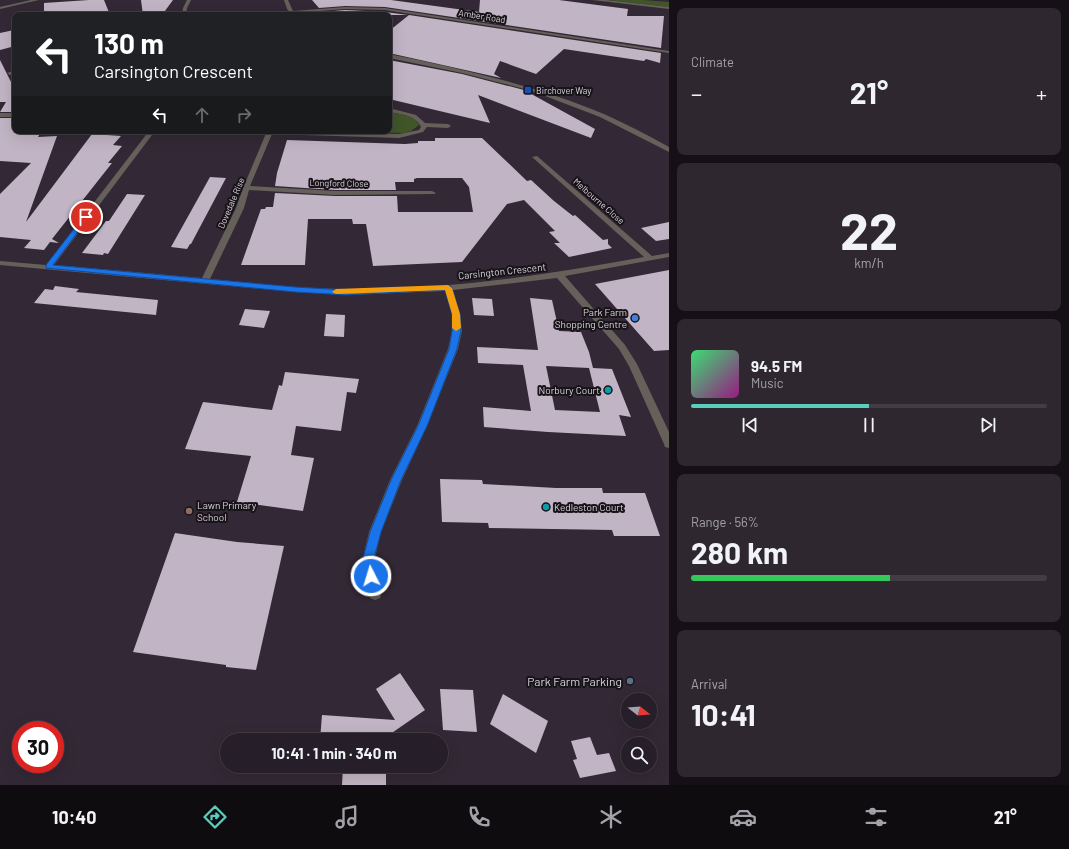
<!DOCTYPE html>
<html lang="en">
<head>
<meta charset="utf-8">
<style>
  :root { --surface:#261e28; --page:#2e2730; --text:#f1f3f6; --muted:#a4a2a8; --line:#423c45; --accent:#5acebd }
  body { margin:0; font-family:Barlow,sans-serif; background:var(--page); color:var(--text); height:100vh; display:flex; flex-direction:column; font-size:15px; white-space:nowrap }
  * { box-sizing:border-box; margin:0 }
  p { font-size:13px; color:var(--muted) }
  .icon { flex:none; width:22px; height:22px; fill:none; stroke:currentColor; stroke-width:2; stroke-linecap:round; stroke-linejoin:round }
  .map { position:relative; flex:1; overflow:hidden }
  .sheet { display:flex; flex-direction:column; gap:8px; padding:8px; background:#151016; width:400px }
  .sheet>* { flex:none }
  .hud { position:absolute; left:12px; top:12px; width:380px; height:122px; border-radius:8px; box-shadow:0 4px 16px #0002,0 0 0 1px var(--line); background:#202124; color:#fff; overflow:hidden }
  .needle { width:26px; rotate:107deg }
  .buttons { position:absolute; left:621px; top:693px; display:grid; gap:8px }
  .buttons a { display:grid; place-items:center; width:36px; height:36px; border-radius:50%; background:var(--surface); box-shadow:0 4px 16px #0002,0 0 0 1px var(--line); font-size:20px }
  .speed { position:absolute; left:12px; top:721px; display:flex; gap:8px; font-size:20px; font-weight:700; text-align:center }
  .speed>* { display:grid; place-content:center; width:52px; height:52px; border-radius:50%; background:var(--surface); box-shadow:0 4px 16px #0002,0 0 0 1px var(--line); line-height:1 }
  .speed .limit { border:6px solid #d22; background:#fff; color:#111 }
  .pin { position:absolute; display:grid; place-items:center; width:34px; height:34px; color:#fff; margin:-17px; border:2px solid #fff; border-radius:50%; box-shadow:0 1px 4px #0007 }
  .me { position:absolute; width:44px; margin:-22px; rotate:355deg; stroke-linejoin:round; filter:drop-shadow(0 0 3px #0008) }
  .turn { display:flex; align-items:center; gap:14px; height:84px; padding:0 16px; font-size:18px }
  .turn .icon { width:52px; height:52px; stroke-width:2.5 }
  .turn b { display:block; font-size:28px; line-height:34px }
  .lanes { display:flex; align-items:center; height:38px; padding:0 16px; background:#0003; justify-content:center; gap:20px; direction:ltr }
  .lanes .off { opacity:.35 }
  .big { font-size:30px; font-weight:700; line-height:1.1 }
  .sheet .tile { flex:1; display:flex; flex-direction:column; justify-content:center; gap:6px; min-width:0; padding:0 14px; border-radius:8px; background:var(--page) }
  .sheet .dial { align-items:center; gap:0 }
  .dial b { font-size:52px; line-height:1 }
  .song { display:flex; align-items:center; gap:12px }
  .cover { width:48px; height:48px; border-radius:6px; background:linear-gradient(135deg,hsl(140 70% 55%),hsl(310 70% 35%)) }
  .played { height:4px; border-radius:2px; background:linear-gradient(90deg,var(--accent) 50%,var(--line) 50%) }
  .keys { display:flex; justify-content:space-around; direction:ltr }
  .heat { display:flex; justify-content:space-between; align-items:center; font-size:22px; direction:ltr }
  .charge { height:6px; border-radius:3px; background:linear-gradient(90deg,#34c759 56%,var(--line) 0) }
  .trip { position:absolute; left:220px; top:733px; width:228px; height:40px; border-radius:20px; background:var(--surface); box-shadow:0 4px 16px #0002,0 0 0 1px var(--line); font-weight:700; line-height:40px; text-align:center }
  .tabs { display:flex; height:64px; justify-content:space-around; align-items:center; background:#0f0c10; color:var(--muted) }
  .tabs .icon { width:28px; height:28px }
  .tabs .selected { color:var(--accent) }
  .tabs b { font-size:18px; color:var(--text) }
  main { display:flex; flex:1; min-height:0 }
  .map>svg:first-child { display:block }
</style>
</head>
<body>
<main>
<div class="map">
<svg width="669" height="785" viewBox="0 0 669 785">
  <rect width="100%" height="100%" fill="#332835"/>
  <g fill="#405528">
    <path d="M607,0H643L669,2V7Z"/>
    <path d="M389,112C398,114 416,115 419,125L411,131L403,133L316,131H389Z"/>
  </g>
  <g fill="#c1b4c4" fill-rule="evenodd">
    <path d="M89,0H104L110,15H44V3Z"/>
    <path d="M141,0H173L162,15H143Z"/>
    <path d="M312,0H391L479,12L480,0H559L628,9L627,16H664L661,48L385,7L345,6L319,8Z"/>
    <path d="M345,10L385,12L408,15H326L323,12Z"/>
    <path d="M409,15L661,53L660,63L646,59L644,61L564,49L536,74L500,61L494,74L501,78L389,53V31Z"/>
    <path d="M14,30L15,46L0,50V33Z"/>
    <path d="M0,60L14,88L15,87V112H0L6,102H0Z"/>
    <path d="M389,60L462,74L524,90L595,129L591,138L478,95L490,123L389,99Z"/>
    <path d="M0,118H15V133L41,132L38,137L57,136L26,222L92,134L121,136L113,145L122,146L108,163H112L52,239L59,243L50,242L44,250L24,248L31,240L0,237V194L31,163L0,161Z"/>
    <path d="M435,138H482L527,181L531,180L554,201L573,216L575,215L603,240L608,239V244L612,248L569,257L554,243H560L549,232L555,231L524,200L507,204L462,262L373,266L366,224H353L352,219H308L305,265H241L261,209H265L266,207H273L275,193L335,196H397L398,212H473L469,187L462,178H417L414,179V182H395L396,190H335L275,186L277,173L287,140L405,144L418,143V141H435Z"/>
    <path d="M210,177L226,178L191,244H190L187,249L171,247Z"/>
    <path d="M127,194L145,195L108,254L104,253L103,255L82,253L106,221H109Z"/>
    <path d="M669,222V239L656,241L641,228Z"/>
    <path d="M669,270V350L654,351L595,284Z"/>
    <path d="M55,286L79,289L76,292L158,300L156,315L34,303L45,289L53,290Z"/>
    <path d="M472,298L492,299L494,316L474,315Z"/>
    <path d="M530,298L552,300L559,331L581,332L589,352L593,368L612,369L631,417L619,415L626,436L548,432L484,427L483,407L531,411L523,365L478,363L477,347L538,350ZM546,366L589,368L600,412L555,410Z"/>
    <path d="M245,309L270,311L264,328L239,325Z"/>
    <path d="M326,314L345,315L344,337L324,336Z"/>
    <path d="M285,372L359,379L356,393L347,392L341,431L296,426L291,455L314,458L303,511L237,502L251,456L185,449L203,402L272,410L279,385L282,386Z"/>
    <path d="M440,479L482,480L483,484L556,488H602L603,493H645L660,536H614L612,530L489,528L488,523L442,522Z"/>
    <path d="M175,533L237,542L284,546L256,670L226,667V665L133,652Z"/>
    <path d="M400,673L425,710L386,737V740H320L322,715L395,720L376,689Z"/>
    <path d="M440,689L473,690L477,732L443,730Z"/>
    <path d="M503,694L548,721L536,753L490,724Z"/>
    <path d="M590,737L597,755L609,753L616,771L580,778L573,760L577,759L571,741Z"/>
    <path d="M343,766H386V785H342Z"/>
  </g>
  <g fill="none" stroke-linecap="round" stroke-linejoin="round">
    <g fill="#656059" fill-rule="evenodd">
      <path d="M31,0H39L0,9V7Z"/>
      <path d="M187,0H191L187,8L186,15H182L183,8Z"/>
      <path d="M284,0H288L293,11L345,7L385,8L669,51V53L385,10L345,9L295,13L296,15H292L287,9Z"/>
      <path d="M592,0H606L669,7V9Z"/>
      <path d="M389,54C462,69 535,85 604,114C626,124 648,135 669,147V152L600,117L532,91L462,73L389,58Z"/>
      <path d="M15,70V74L10,75L7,73Z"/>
      <path d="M389,108L416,115L425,123L448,124L451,126L448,128L427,127L423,132L399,138L272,134L250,186L335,191H432L436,193L434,194L335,195L249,190L244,208L210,279C255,283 301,289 346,289C446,290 546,275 644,257L532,157L537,156L652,256L669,253V257L565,276L625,345L637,364L669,432V448L665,447L664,444L629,366L619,349L557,278L453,290L460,314L462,331L458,349L427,426L402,480L381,532L374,562L381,594L380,598L375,600L370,598L369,594L362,562L369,532L390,480L417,426L448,349L452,331V314L445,291L346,295L295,292L0,265V261L46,265L149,131H155L54,265L202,278L236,208L243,188L267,131L399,134L419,130L421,127C416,115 400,114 389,112Z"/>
      <rect x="0" y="113" width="15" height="4"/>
    </g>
  </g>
  <path fill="#1a73e8" stroke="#114b97" d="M86,215L89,217L53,265L295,287L346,290L451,286L460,314L461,331L457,349L427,426L401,480L381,532L373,562L377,576L375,579L371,581L367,579L362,562L370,532L391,480L418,426L449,349L452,331V314L445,290L346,295L295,292L46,268V265L84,216Z"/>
  <path fill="#f59e0b" d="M448,285L452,288L460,314L461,328L456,331L452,328V314L445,290L336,294L332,292L336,289Z"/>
  <rect fill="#1a4fb4" stroke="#181319" stroke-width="1.5" x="524" y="86" width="8" height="8" rx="2"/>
  <circle fill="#3f7fe0" stroke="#181319" stroke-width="1.5" cx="635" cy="318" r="4"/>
  <g fill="#0f9aa8" stroke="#181319" stroke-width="1.5">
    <circle cx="608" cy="390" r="4"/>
    <circle cx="546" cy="507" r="4"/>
  </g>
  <circle fill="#8d6e63" stroke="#181319" stroke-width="1.5" cx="189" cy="511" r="4"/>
  <circle fill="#5c6f8a" stroke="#181319" stroke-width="1.5" cx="630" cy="681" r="4"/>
  <g text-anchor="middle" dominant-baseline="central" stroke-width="4" stroke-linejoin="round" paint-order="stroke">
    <g font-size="9" fill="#d8d2da" stroke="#181319">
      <text transform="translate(482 16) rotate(9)">Amber Road</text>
      <text transform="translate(339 183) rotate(1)">Longford Close</text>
      <text transform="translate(599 201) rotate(41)">Melbourne Close</text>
      <text transform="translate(231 203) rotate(-67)">Dovedale Rise</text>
    </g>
    <g font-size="9" fill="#d8d2da" stroke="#181319" text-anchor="start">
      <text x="536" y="90">Birchover Way</text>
    </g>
    <g font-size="10" fill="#d8d2da" stroke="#181319">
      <text transform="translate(502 271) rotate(-6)">Carsington Crescent</text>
    </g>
    <g font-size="10" fill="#d8d2da" stroke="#181319" text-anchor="end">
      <text x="627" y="312">Park Farm<tspan x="627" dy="12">Shopping Centre</tspan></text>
      <text x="600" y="390">Norbury Court</text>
      <text x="197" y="505" text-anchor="start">Lawn Primary<tspan x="197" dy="12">School</tspan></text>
      <text x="554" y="507" text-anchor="start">Kedleston Court</text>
    </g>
    <g font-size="12" fill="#d8d2da" stroke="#181319" text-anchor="end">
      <text x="622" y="681">Park Farm Parking</text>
    </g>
  </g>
</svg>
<div class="buttons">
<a><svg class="needle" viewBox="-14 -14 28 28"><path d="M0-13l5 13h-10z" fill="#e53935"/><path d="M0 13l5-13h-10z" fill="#a4a2a8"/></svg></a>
<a><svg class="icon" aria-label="search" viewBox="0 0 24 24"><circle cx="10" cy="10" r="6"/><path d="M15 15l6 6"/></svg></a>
</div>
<div class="speed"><div class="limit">30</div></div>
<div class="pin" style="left:86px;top:217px;background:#d93025"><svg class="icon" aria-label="arrive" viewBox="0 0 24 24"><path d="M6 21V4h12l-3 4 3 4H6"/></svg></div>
<svg class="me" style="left:371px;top:576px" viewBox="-20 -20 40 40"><circle r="17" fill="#1a73e8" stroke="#fff" stroke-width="3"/><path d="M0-11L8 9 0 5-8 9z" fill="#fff"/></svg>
<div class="trip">10:41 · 1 min · 340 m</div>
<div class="hud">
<div class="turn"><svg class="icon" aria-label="left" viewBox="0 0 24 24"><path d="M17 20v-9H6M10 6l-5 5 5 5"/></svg><div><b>130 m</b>Carsington Crescent</div></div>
<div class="lanes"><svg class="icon" aria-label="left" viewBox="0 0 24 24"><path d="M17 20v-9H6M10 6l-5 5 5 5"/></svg><svg class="icon off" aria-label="ahead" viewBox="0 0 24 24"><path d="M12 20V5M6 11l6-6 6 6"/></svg><svg class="icon off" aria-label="right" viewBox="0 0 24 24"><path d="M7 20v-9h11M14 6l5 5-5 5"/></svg></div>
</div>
</div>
<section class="sheet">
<div class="tile"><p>Climate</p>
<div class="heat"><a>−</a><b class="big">21°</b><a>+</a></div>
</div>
<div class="tile dial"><b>22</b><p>km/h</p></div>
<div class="tile">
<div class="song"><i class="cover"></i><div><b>94.5 FM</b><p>Music</p></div></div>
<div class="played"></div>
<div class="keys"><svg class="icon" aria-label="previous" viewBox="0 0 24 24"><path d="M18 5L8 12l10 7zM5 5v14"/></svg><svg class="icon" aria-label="pause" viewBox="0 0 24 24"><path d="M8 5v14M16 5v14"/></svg><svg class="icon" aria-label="next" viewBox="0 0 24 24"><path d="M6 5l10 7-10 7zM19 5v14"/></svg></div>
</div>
<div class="tile"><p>Range · 56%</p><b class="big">280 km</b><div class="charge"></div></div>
<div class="tile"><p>Arrival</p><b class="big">10:41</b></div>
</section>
</main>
<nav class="tabs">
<b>10:40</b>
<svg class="icon selected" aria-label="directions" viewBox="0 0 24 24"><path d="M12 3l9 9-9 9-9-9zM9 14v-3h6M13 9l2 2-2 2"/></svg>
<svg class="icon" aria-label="music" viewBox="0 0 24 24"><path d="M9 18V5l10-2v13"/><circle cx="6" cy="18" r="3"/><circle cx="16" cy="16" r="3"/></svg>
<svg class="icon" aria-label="phone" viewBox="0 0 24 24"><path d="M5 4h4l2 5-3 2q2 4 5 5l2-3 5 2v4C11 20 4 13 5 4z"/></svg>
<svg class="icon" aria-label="climate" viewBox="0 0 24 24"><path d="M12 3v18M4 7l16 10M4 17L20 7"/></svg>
<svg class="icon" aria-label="car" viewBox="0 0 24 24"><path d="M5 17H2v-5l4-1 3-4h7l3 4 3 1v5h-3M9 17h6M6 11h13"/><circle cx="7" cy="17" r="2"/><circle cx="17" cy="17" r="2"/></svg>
<svg class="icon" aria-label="filters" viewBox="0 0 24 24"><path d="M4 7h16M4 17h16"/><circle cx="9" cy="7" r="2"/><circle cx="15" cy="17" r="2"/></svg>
<b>21°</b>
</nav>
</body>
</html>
